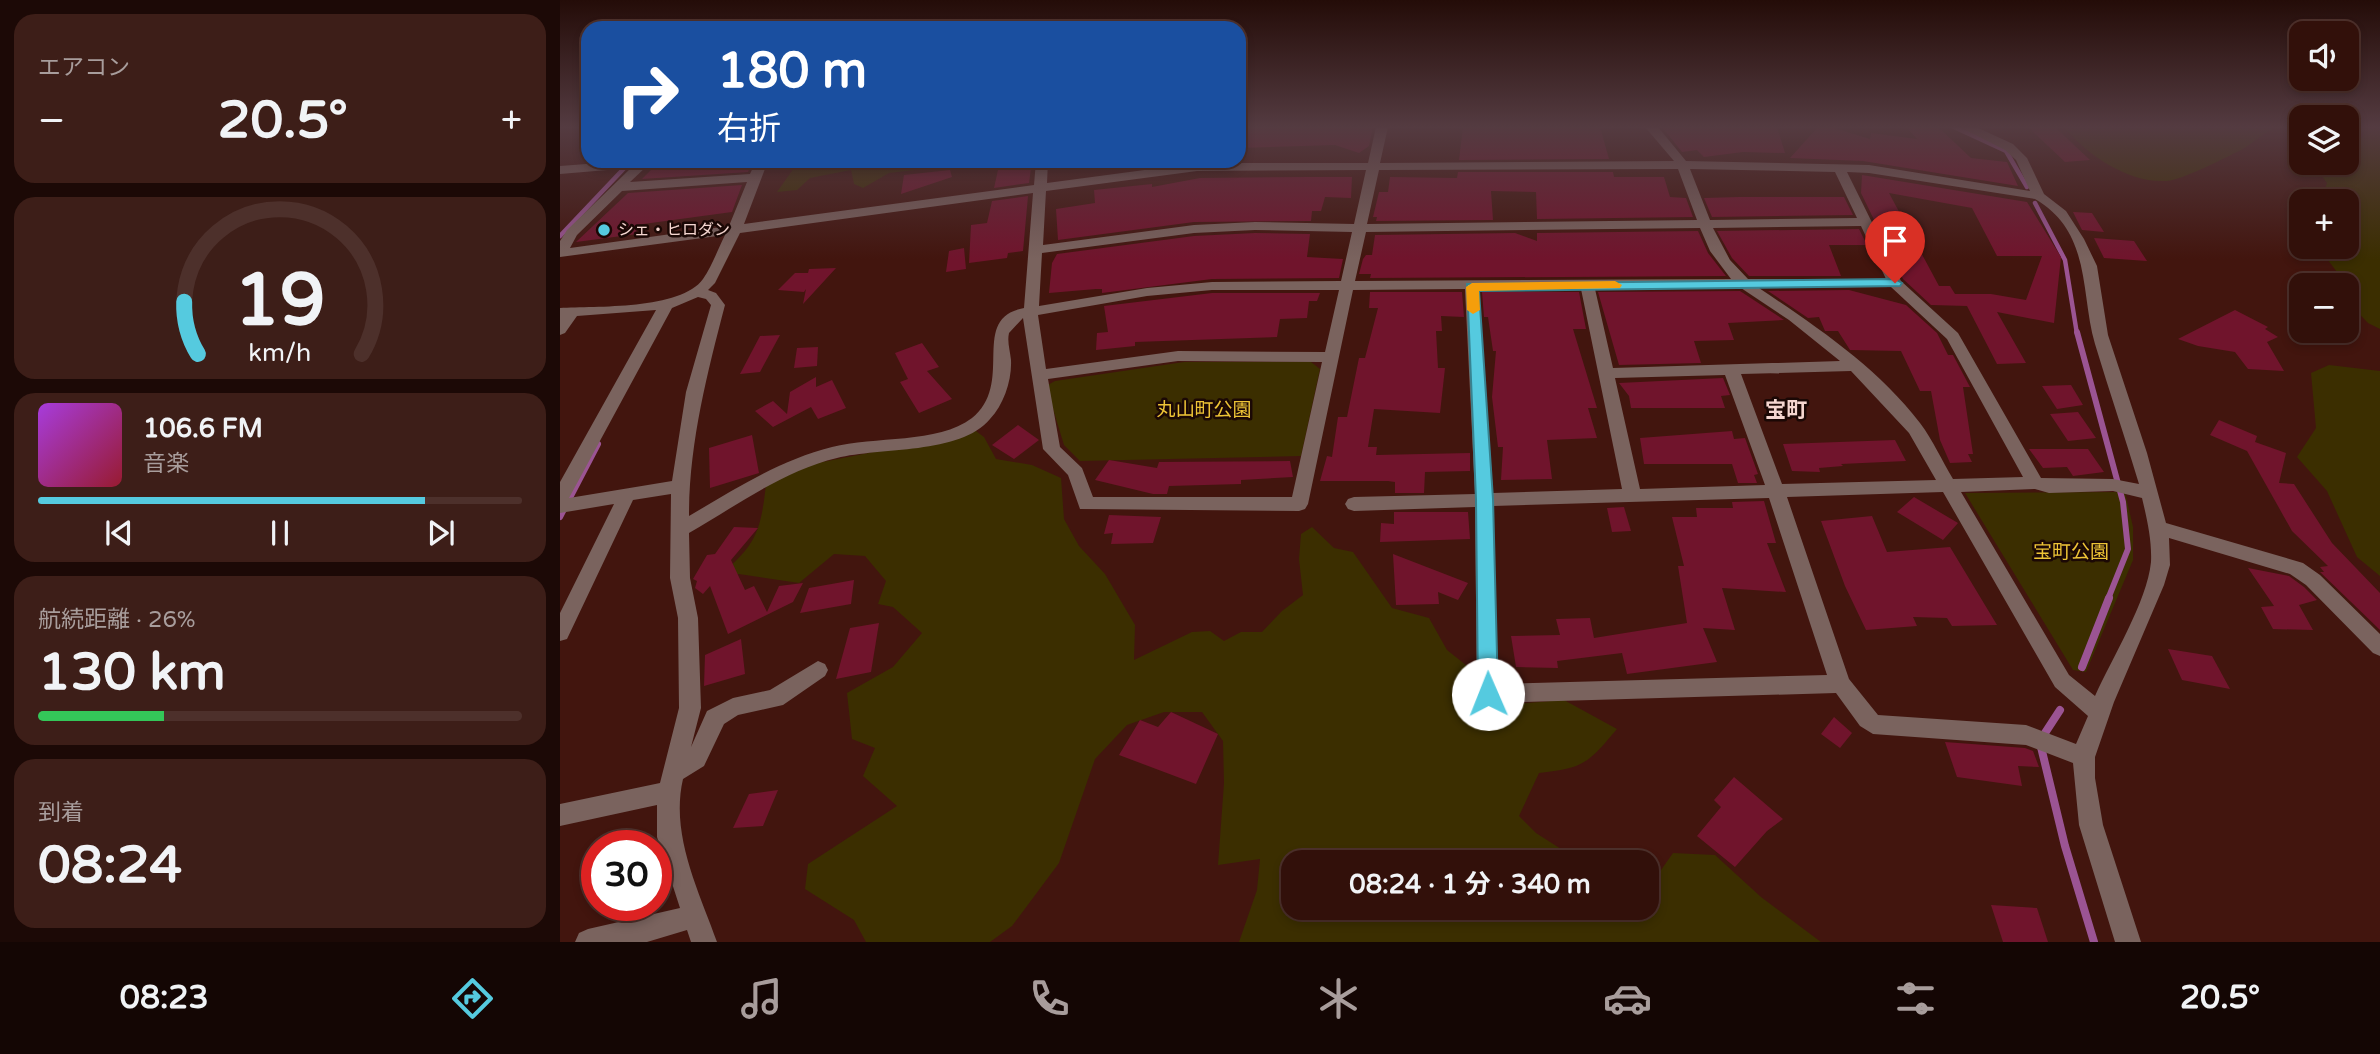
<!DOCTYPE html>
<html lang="ja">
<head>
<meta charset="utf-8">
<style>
  :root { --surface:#32100a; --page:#3d1e18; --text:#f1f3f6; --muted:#a89d9c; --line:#4d302b; --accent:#55cadf }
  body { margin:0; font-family:"Varela Round","Noto Sans JP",sans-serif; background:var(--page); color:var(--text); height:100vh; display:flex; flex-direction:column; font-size:26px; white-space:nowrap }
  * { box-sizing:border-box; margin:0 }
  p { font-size:23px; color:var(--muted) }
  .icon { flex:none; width:38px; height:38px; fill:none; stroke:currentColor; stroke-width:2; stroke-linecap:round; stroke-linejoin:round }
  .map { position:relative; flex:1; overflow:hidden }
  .drawer { display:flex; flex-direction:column; gap:14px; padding:14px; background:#1c0906; width:560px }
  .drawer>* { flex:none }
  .banner { position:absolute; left:21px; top:21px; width:665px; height:147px; border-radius:21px; box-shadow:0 4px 10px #0003,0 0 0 2px var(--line); background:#1a4fa0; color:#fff; overflow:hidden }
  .buttons { position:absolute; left:1729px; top:21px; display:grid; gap:14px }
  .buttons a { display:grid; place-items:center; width:70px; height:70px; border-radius:14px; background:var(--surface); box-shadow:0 4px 10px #0003,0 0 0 2px var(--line); font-size:35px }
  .speed { position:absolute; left:21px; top:830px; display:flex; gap:14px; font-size:35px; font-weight:700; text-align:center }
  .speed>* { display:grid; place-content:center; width:91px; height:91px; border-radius:50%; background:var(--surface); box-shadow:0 4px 10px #0003,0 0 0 2px var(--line); line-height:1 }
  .speed .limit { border:10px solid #d22; background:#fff; color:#111 }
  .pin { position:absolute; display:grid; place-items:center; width:60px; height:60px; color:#fff; margin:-72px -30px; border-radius:50% 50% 50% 0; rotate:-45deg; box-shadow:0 0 7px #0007 }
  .pin .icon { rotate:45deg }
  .me { position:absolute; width:77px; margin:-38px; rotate:359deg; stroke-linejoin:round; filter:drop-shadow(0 0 5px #0008) }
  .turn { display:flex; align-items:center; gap:24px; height:147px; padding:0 21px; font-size:32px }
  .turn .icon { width:91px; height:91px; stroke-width:2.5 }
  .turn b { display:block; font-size:49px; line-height:60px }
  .big { font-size:52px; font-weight:700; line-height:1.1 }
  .drawer .tile { flex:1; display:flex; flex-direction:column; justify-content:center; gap:10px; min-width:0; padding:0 24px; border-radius:21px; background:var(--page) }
  .drawer .dial { align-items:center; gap:0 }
  .dial svg { height:182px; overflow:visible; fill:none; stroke:var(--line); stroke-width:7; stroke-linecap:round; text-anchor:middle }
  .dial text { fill:var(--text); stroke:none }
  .song { display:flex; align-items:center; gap:21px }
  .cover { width:84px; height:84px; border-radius:10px; background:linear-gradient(135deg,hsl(280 70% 55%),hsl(350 70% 35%)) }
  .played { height:7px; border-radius:4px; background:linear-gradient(90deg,var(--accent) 80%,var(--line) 80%) }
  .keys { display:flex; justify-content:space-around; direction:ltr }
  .heat { display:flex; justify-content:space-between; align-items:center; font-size:38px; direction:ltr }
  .charge { height:10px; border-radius:5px; background:linear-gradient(90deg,#34c759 26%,var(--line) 0) }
  .trip { position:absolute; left:721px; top:850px; width:378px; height:70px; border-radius:21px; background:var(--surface); box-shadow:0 4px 10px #0003,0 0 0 2px var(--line); font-weight:700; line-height:70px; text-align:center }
  .dock { display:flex; height:112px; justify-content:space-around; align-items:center; background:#140604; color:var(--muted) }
  .dock .icon { width:49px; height:49px }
  .dock .active { color:var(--accent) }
  .dock b { font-size:32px; color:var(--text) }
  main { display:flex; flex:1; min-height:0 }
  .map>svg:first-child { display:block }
</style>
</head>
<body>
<main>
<section class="drawer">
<div class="tile"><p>エアコン</p>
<div class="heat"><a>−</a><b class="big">20.5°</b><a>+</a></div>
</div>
<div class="tile dial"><svg viewBox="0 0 100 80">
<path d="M14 69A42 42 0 1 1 86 69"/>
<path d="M14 69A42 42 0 0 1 8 46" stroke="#55cadf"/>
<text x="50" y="56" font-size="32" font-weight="700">19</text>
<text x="50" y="72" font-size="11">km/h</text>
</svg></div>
<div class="tile">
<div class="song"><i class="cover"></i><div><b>106.6 FM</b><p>音楽</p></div></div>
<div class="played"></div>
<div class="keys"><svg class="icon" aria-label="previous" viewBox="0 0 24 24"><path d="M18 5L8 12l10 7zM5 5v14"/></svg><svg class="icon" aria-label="pause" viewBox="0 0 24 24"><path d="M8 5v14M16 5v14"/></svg><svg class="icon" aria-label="next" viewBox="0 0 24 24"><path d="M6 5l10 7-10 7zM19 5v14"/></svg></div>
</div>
<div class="tile"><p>航続距離 · 26%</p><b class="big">130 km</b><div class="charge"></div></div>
<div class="tile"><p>到着</p><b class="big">08:24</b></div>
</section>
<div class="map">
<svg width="1820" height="942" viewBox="0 0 1820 942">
  <rect width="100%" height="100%" fill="#42150e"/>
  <g fill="#3b2e00">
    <path d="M1504,127H1718C1703,132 1694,143 1681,150C1667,157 1620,181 1606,181C1568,183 1527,155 1504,127Z"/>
    <path d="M1787,127H1820V329L1808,323L1787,301V285H1772L1769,282L1777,272L1758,247H1787V201H1761L1767,183L1755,166L1787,163L1804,133Z"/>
    <path d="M239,161H363L373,168L329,173L303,188L294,184L291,170L250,178L237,190L217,192Z"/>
    <path d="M624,362H751L760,369L741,456L520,461L504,445L486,386L495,381Z"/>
    <path d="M1769,365L1820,371V576L1797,557L1767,491L1737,457L1756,428L1751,373Z"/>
    <path d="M412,428L424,437L436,459L472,465L501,478L504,519L519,546L545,574L575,625L574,660L632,632L650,631L664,641L681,632H702L722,611L743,595L739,559L741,534L752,527L774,548L793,552L832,608L869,618L887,650L955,704L1004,700L1057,729C1028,763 1025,768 979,773L959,816L976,833L1023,863H733V908H1087V881L1094,880L1113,853L1155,855L1201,897L1261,942H679L697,890L700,859L658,865L664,783L663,741L642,712H604L567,725L535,759L499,863L452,926L430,942H306L294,920L245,889L248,864L337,806L303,776L315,748L292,739L287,693L333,667L362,633L333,607L318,604L326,581L305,556L274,554L239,583L179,574L153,582C193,546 200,540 206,484L242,466L385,438Z"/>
    <path d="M1565,492L1573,527V560L1526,672L1513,670L1405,493Z"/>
  </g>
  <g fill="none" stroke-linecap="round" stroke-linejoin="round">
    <g stroke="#9b5493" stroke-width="4.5">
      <path d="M1394,127L1446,151L1467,187"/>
      <path d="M1475,203L1505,260L1517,334"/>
      <path d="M0,236L71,161"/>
    </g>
    <g stroke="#9b5493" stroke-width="6">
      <path d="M1517,332L1563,502L1568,549L1548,599"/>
      <path d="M0,517L38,444"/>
    </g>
    <g stroke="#9b5493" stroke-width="8">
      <path d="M1522,667L1549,598"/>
      <path d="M1500,710L1485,733L1481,747L1505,846L1534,942"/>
    </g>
  </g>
  <g fill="#70142c" fill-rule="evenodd">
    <path d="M682,127H813L809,146L799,153L775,145L679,148Z"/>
    <path d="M903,127H1040L1049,159L899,160Z"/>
    <path d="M1102,127H1217L1225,153L1183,152L1144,157L1137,150L1122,152Z"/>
    <path d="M1258,127H1271L1310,139L1311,133L1357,139L1346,127H1378L1411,158L1447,162L1458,186L1303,161L1230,158Z"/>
    <path d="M1468,127H1495L1530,160L1505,162Z"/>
    <path d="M160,161H193L188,172L82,179L92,169Z"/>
    <path d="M440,161H464V169L471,168L469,183L434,188Z"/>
    <path d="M390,170L392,177L341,194L344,175Z"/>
    <path d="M898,172H1053L1054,177H1104L1110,197L1126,198L1133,217L977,219L976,192L931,191L933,220L816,221L817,217H813L819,192H828L830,177L897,178Z"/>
    <path d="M1302,175L1467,202L1501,257L1494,323L1437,312L1466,363L1437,364L1407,306L1371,305L1343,279L1301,193ZM1329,193L1412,208L1437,256H1482L1466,300L1431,294H1395L1390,286H1379Z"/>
    <path d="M750,177H792L791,198L765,197L761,211H752L751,221L634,222L498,240L496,209L535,203L534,190L592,184V187L640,178Z"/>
    <path d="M182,185L172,212L76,225L77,234L16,242L68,193Z"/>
    <path d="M468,196L463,251L448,253L447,258L409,263L411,225L427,223L432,201Z"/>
    <path d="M1179,197H1284L1293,215L1152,217L1144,198Z"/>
    <path d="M1513,212L1532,213L1544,232L1522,230Z"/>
    <path d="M1299,229L1307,245H1269L1281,276H1189L1172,258L1157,231Z"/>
    <path d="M1138,231L1148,253L1166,276L810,278L811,274H799L803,259L806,255H812L815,235L955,233L977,241V233Z"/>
    <path d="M695,233L750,234L747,257L783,259L779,278L652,279L542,293V289H536L489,293L492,263L497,254L634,236Z"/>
    <path d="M1534,238L1574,241L1587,261L1544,258Z"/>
    <path d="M404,248L406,269L386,272L389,251Z"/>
    <path d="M276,268L243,304L246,289L244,292L218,290L235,273H248L249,269Z"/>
    <path d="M1289,290L1346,305L1377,333L1388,355H1393L1410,387H1403L1413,454H1408L1412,462L1390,463L1380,440L1371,391H1360L1341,351L1290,350L1278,331H1265L1259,317L1248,318L1208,291Z"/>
    <path d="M1180,291L1224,320L1168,323L1174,340L1134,341L1141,363L1059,365L1038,292Z"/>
    <path d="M810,292H902L904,317L881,316L882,331H876L878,368H885L880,413L814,409L808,447H817L816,455L910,453V471L865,472L864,493H835V482L828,481H760L767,456L772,457L778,417H787L799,358H805L818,308H809Z"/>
    <path d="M922,292H1019L1026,329H1013L1037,408H1028L1037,438L987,440L992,479L941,480L943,447H938L932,397L936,351H933L928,317H924Z"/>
    <path d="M652,293H760L757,301H749L747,318L720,319L717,337L575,342V346L536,350L537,333L548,332L544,306Z"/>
    <path d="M1675,310L1708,327L1705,329L1718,337L1707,342L1724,371L1688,369L1675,352L1638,346L1618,339Z"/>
    <path d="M220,335L200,372L180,374L200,336Z"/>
    <path d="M362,343L379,367L367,371L392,399L359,413L340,382L348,379L335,353Z"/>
    <path d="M258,347L257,366L234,368L237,348Z"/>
    <path d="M256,377V387L272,380L286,408L258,419L251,407L213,427L195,411L213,401L227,414L230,392Z"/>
    <path d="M1163,378L1170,395L1161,396L1165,408H1071L1069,396L1059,383Z"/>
    <path d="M1511,385L1523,405L1497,409L1482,386Z"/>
    <path d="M1518,412L1536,438L1508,441L1490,414Z"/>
    <path d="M1659,420L1697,436L1695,442L1726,453L1719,483L1734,484L1772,543L1820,593V630L1760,572H1764L1760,567L1768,566L1732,531L1687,451L1650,435Z"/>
    <path d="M458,425L479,440L454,459L432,445Z"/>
    <path d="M1172,431L1174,439L1185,438L1198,474L1194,475L1197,483H1178L1172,464H1084L1080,438Z"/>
    <path d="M192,435L199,473L150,488L149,448Z"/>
    <path d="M1335,440L1346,461L1281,464L1283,466L1259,468L1260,472L1232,471L1223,444Z"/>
    <path d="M1469,449H1528L1544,472L1513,476L1507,467L1483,468Z"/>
    <path d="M549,460L597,468L599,462L730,461L733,477L681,480V484L609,486L607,494H593L535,480Z"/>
    <path d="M1354,497L1398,523L1383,540L1337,512Z"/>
    <path d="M1204,501L1216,543H1207L1226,592L1162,588L1175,630L1143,628L1157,662L1067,674L1062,653L997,661L998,668L956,667L951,636L1000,635L996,619L1030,618L1034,638L1127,623L1118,566H1124L1112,517H1137L1136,508H1173L1172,502Z"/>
    <path d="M1064,507L1071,531L1052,532L1047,508Z"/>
    <path d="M834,512H908L910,539L820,542L821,523L834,524Z"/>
    <path d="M549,515L601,517L593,543L551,544L553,533L544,534Z"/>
    <path d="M1312,516L1327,552L1390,547L1437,625L1392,626L1387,618L1353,617L1357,626L1306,630L1285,586L1261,521Z"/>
    <path d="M174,527L198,528L171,560L185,590L194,586L207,612L219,586L243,583L233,602L168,634L150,586L143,594L135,588L137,581L133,579L147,555L155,554Z"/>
    <path d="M833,554L908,583L898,600L878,592L879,604L836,605Z"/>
    <path d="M1688,568L1729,576L1744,587L1757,600L1739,605L1753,630L1713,629L1701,607L1714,606Z"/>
    <path d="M294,580L291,604L240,613L249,588Z"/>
    <path d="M319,623L311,672L276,679L290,628Z"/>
    <path d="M181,639L185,674L144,686L145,655Z"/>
    <path d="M1608,649L1652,656L1670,689L1622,680Z"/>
    <path d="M611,712L658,734L636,784L559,755L580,720L598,727Z"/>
    <path d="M1274,717L1292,733L1280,748L1261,734Z"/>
    <path d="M1385,742L1465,748L1473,751L1479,767L1458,766L1462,786L1397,777Z"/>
    <path d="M1174,777L1223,819L1207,831L1175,867L1137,836L1161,807L1154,800Z"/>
    <path d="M218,790L203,826L173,828L189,794Z"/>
    <path d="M1431,905L1477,908L1488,942H1443Z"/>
  </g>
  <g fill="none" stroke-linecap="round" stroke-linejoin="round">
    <path fill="#7a635e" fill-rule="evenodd" d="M816,127H828L820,163L1114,161L1085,127H1098L1126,161L1309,165L1470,191L1456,160L1445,150L1400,127H1416L1453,144L1467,158L1484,194L1506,211L1524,239L1537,266L1548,335L1587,453L1606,523L1743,563L1760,575L1820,634V656L1813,653L1746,585L1730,574L1609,538L1610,565L1604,585L1554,702L1535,757V778L1543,825L1581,942H1555L1519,825L1513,763L1466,745L1313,734L1300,726L1276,693L928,703L920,701L917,694L915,507L794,511L788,509L785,504L788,499L794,497L915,494L905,289L793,290L748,504L745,509L739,511L520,509L508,475L483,449L463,318L449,333C447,342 450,350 451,360C452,380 444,404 430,419C400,455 320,447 277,458C223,471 176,506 129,533L130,578L138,618L141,708L131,747L147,711L173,698L210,690L258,661L265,664L268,670L265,676L223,705L178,715L164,724L144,766L123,779C110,835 139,891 157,942H131L127,930L87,942H15L19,933L28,929L120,908L97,837V805L0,826V804L100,783L119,708L118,618L110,578L111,494L73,500L7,639L0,641V613L54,504L0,513V482L96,310L17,316L5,333L0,335V308C35,306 121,310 143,279C152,266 158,249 165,235L0,257V241L7,230L71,168L0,174V166L65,161H117L111,165L86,167L70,182L190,174L196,161H208L184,224L474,185L476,161H488L487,183L637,163H808ZM1118,169L1137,220L807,224L819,170ZM1130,169L1275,172L1297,218L1150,220ZM806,170L794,224L695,222L634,225L483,245L486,191L637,171ZM1287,172L1309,173L1475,199C1532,232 1520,293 1535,344C1549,391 1565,437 1579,484L1553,479L1481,478L1398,333L1341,281ZM187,182L169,226L10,248L17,235L62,191ZM473,193L464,308C408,318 456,383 412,418C378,444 314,436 272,447C220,460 175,489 129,516C129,444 147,374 165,305L156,293L148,290L155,283L180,233ZM1301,226L1326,279H1188L1170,260L1153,228ZM1140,228L1150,251L1171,279L795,281L806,232ZM695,230L792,232L781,281L652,282L587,288L479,306L482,253L634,233ZM1331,287L1387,339L1463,477L1393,479C1382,461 1373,440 1360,423C1317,367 1257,327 1199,288ZM1181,288L1229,320L1280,361L1053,368L1035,289ZM919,289H1021L1062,489L933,493ZM652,290H779L765,352L618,351L486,369L478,315L587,296ZM138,297L146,299L151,305L126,392L112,481L9,498L112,308ZM618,361L762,362L732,497H533L522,468L500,447L488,379ZM1291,371L1349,433L1376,480L1222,484L1181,374ZM1165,375L1205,485L1080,489L1055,378ZM1475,489L1489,493L1553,491L1582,498C1587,519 1592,540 1591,562C1587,602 1552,658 1535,696L1509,675L1401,492ZM1383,492L1495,687L1528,716L1516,744L1466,725L1318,715L1289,679L1227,497ZM1209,498L1267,675L938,684L933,506Z"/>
  </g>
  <linearGradient id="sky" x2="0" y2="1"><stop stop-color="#240c08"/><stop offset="0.49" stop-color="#543b41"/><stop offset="1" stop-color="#543b41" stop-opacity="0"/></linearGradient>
  <rect width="1820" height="259" fill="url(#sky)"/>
  <path fill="#55cadf" stroke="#378391" stroke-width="2" d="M1335,279L1342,283L1340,286L919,291L933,499L938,694L935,700L928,703L921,700L918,694L916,499L907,284Z"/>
  <path fill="#f59e0b" d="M1055,281L1062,285L1060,288L919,291L920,310L913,314L907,310L906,287L912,283Z"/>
  <circle fill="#55cadf" stroke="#1b0805" stroke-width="2.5" cx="44" cy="230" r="7"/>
  <g text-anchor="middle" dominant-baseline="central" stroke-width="5" stroke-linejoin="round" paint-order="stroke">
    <g font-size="16" fill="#f5d6d0" stroke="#1b0805" text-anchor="start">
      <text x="58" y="230">シェ・ヒロダン</text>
    </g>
    <g font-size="19" fill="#eec436" stroke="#1b0805">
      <text x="644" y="410">丸山町公園</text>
      <text x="1511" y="552">宝町公園</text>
    </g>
    <g font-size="21" font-weight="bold" fill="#f5d6d0" stroke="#1b0805">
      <text x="1226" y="410">宝町</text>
    </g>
  </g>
</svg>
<div class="buttons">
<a><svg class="icon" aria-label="sound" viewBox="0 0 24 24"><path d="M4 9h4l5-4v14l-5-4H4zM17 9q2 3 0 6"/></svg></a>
<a><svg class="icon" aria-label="layers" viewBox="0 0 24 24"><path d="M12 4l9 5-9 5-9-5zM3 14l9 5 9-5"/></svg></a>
<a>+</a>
<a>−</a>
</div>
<div class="speed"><div class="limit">30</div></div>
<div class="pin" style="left:1335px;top:283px;background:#d93025"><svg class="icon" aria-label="arrive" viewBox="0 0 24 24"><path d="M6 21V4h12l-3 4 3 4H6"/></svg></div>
<svg class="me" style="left:928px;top:694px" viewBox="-20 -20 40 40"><circle r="19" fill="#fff"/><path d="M0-13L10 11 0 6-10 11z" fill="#55cadf"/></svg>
<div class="trip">08:24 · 1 分 · 340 m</div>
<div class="banner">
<div class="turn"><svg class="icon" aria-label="right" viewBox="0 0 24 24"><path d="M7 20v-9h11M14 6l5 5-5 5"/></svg><div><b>180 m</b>右折</div></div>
</div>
</div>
</main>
<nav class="dock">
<b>08:23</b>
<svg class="icon active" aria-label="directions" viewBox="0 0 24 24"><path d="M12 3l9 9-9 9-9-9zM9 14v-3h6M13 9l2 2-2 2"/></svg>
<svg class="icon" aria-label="music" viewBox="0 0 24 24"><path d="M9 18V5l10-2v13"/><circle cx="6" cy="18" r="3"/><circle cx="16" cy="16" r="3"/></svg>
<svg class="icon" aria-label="phone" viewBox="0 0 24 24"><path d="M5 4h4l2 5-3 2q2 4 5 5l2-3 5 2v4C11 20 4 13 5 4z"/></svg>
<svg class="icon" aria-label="climate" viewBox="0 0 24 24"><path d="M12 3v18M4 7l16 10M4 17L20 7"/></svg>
<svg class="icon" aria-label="car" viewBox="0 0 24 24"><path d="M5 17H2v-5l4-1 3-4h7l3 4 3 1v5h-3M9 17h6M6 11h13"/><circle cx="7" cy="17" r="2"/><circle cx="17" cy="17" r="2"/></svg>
<svg class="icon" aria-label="filters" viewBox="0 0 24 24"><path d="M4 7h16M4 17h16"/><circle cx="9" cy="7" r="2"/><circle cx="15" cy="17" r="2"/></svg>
<b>20.5°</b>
</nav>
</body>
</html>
